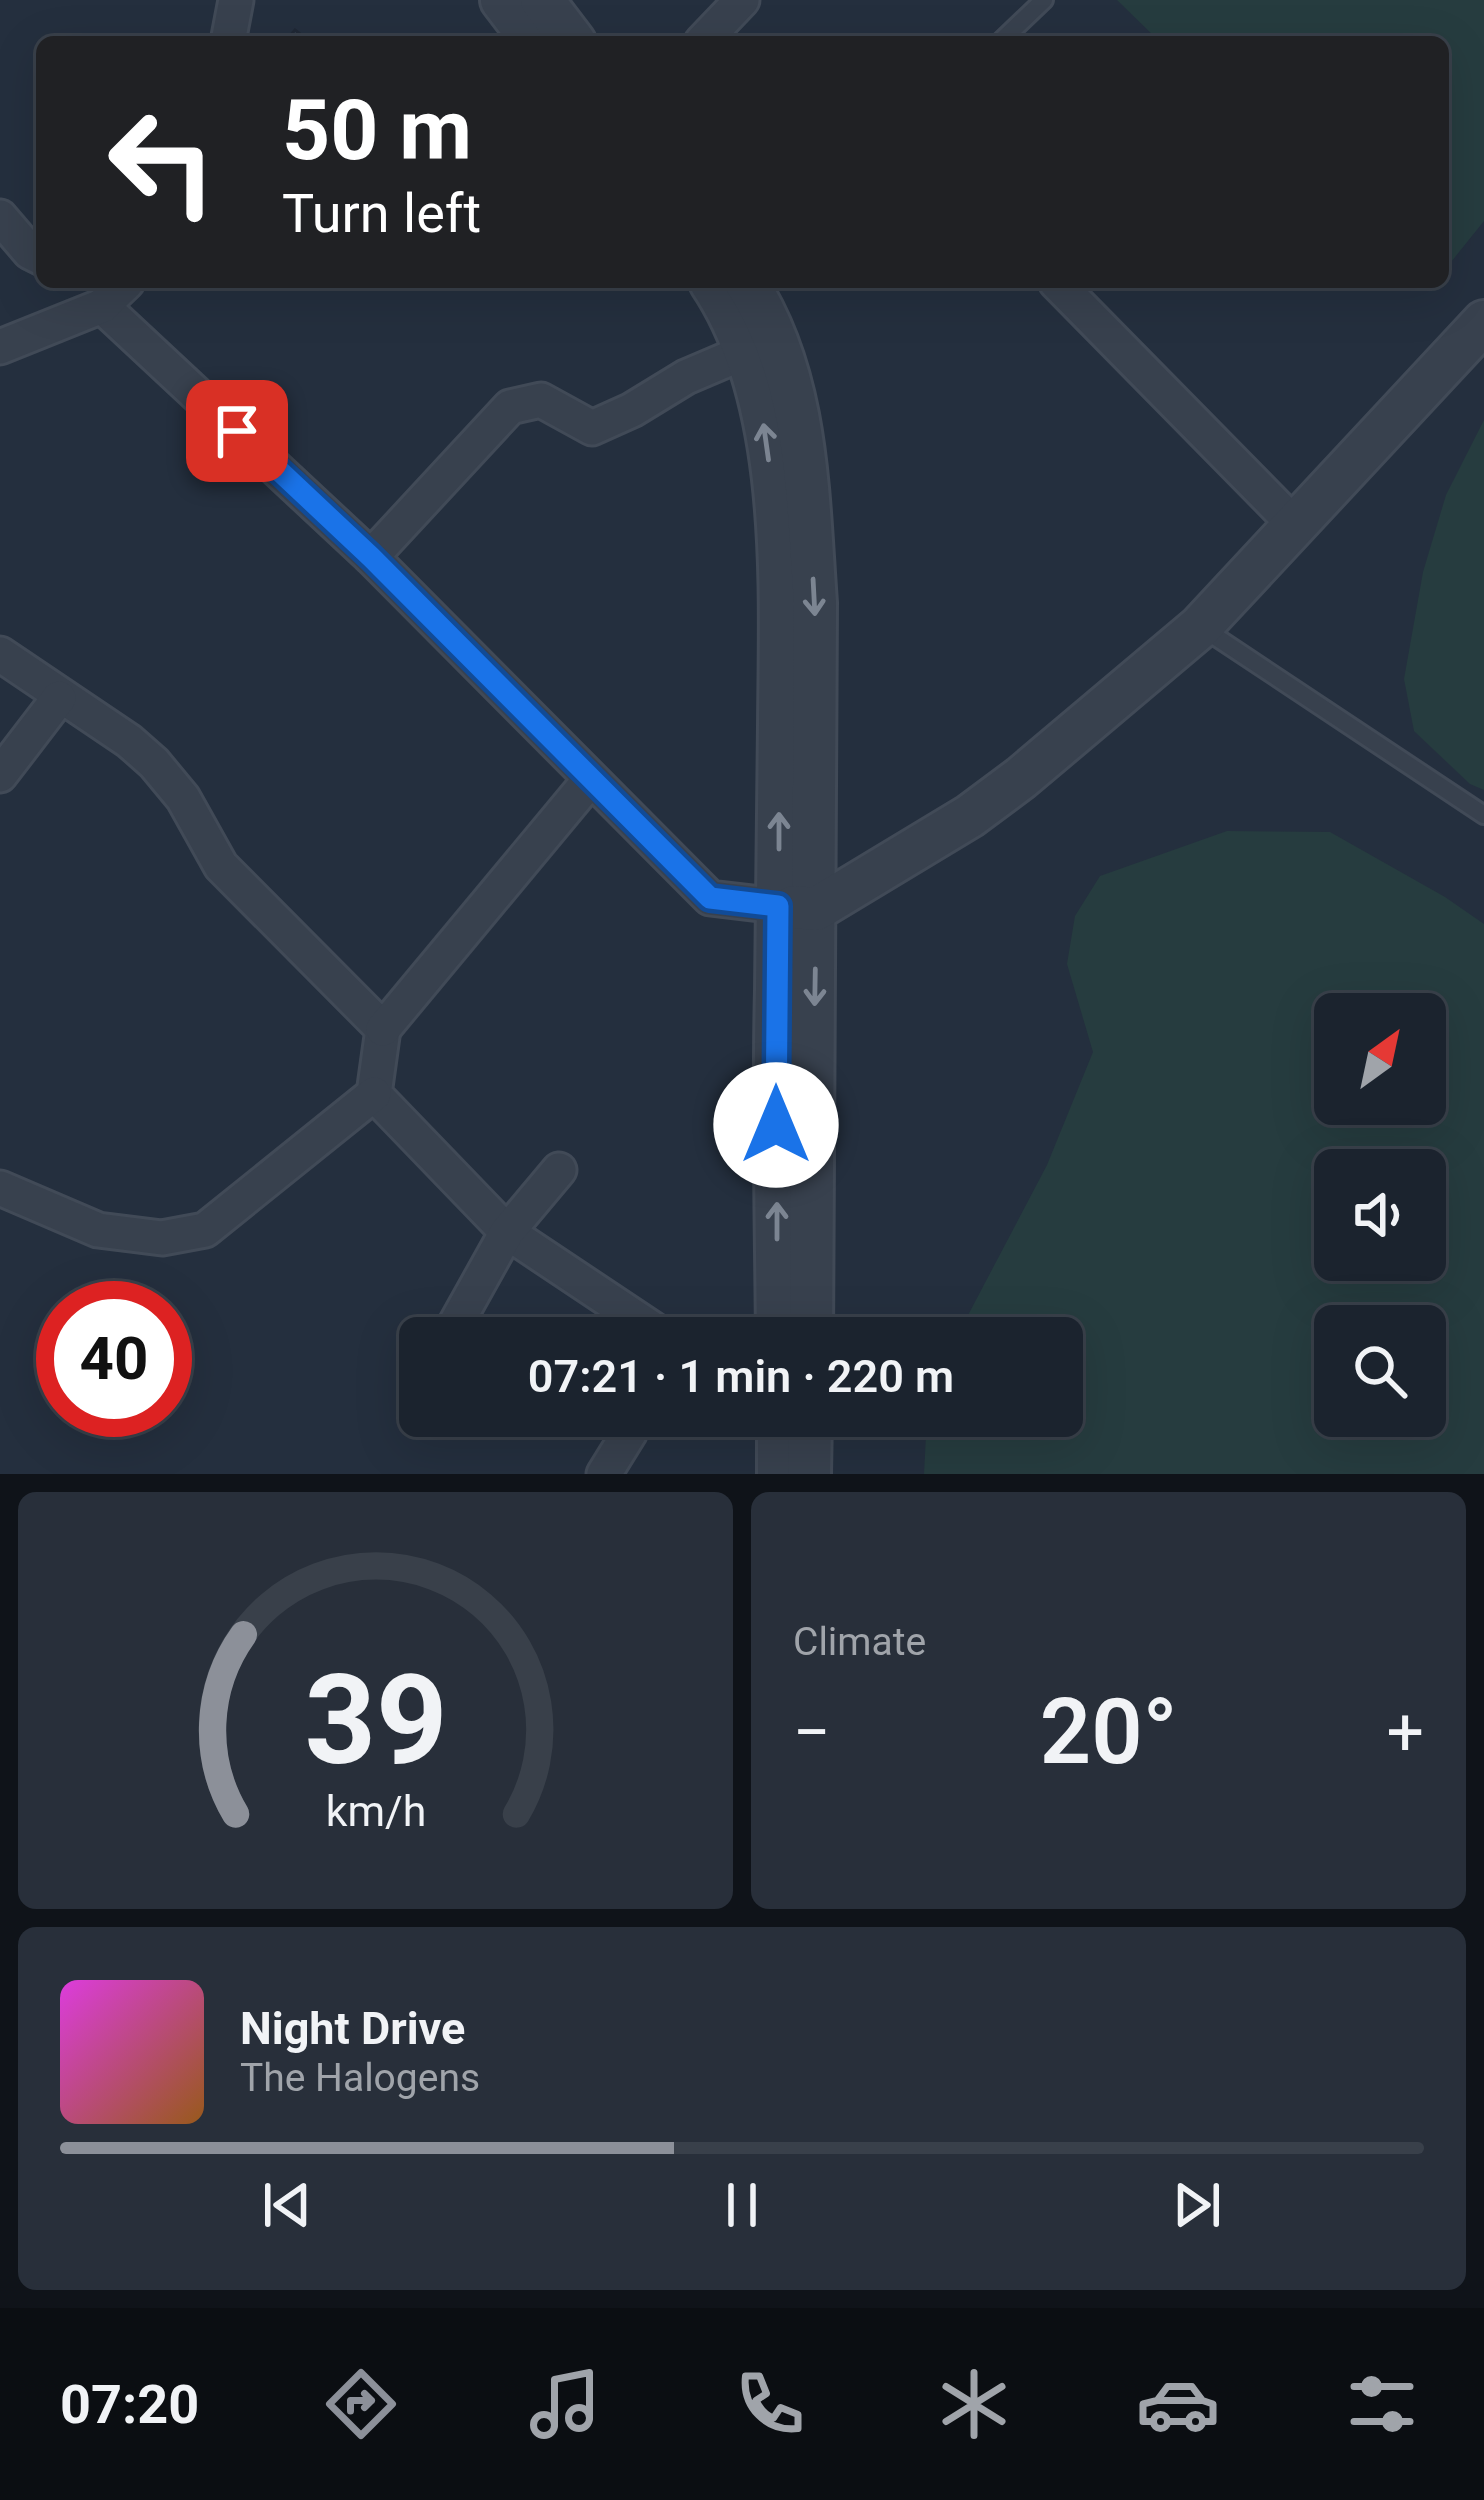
<!DOCTYPE html>
<html lang="en">
<head>
<meta charset="utf-8">
<style>
  :root { --surface:#1b232e; --page:#282f3a; --text:#f1f3f6; --muted:#a0a4aa; --line:#39404a; --accent:#8c9099 }
  body { margin:0; font-family:Roboto,sans-serif; background:var(--page); color:var(--text); height:100vh; display:flex; flex-direction:column; font-size:45px; white-space:nowrap }
  * { box-sizing:border-box; margin:0 }
  p { font-size:39px; color:var(--muted) }
  .icon { flex:none; width:66px; height:66px; fill:none; stroke:currentColor; stroke-width:2; stroke-linecap:round; stroke-linejoin:round }
  .map { position:relative; height:1474px; overflow:hidden }
  .drawer { display:flex; flex-direction:column; gap:18px; padding:18px; background:#0f1319; flex:1 }
  .drawer>* { flex:none }
  .guide { position:absolute; left:36px; top:36px; width:1413px; height:252px; border-radius:18px; box-shadow:0 12px 48px #0002,0 0 0 3px var(--line); background:#202124; color:#fff; overflow:hidden }
  .needle { width:78px; rotate:33deg }
  .tools { position:absolute; left:1314px; top:993px; display:grid; gap:24px }
  .tools a { display:grid; place-items:center; width:132px; height:132px; border-radius:18px; background:var(--surface); box-shadow:0 12px 48px #0002,0 0 0 3px var(--line); font-size:60px }
  .speed { position:absolute; left:36px; top:1281px; display:flex; gap:24px; font-size:60px; font-weight:700; text-align:center }
  .speed>* { display:grid; place-content:center; width:156px; height:156px; border-radius:50%; background:var(--surface); box-shadow:0 12px 48px #0002,0 0 0 3px var(--line); line-height:1 }
  .speed .limit { border:18px solid #d22; background:#fff; color:#111 }
  .pin { position:absolute; display:grid; place-items:center; width:102px; height:102px; color:#fff; margin:-51px; border-radius:24px; box-shadow:0 6px 18px #0006 }
  .me { position:absolute; width:132px; margin:-66px; rotate:0deg; stroke-linejoin:round; filter:drop-shadow(0 0 9px #0008) }
  .turn { display:flex; align-items:center; gap:42px; height:252px; padding:0 48px; font-size:54px }
  .turn .icon { width:156px; height:156px; stroke-width:2.5 }
  .turn b { display:block; font-size:84px; line-height:102px }
  .big { font-size:90px; font-weight:600; line-height:1.1 }
  .drawer .card { flex:1; display:flex; flex-direction:column; justify-content:center; gap:18px; min-width:0; padding:0 42px; border-radius:18px; background:var(--page) }
  .drawer .dial { align-items:center; gap:0 }
  .dial svg { height:312px; overflow:visible; fill:none; stroke:var(--line); stroke-width:7; stroke-linecap:round; text-anchor:middle }
  .dial text { fill:var(--text); stroke:none }
  .song { display:flex; align-items:center; gap:36px }
  .cover { width:144px; height:144px; border-radius:18px; background:linear-gradient(135deg,hsl(300 70% 55%),hsl(30 70% 35%)) }
  .played { height:12px; border-radius:6px; background:linear-gradient(90deg,var(--accent) 45%,var(--line) 45%) }
  .keys { display:flex; justify-content:space-around; direction:ltr }
  .heat { display:flex; justify-content:space-between; align-items:center; font-size:66px; direction:ltr }
  .drawer .tiles { flex:1; display:grid; gap:18px; grid-template-columns:1fr 1fr }
  .card:last-child { grid-column:span 2 }
  .trip { position:absolute; left:399px; top:1317px; width:684px; height:120px; border-radius:18px; background:var(--surface); box-shadow:0 12px 48px #0002,0 0 0 3px var(--line); font-weight:600; line-height:120px; text-align:center }
  .tab-bar { display:flex; height:192px; justify-content:space-around; align-items:center; background:#0b0e12; color:var(--muted) }
  .tab-bar .icon { width:84px; height:84px }
  .tab-bar .active { color:var(--accent) }
  .tab-bar b { font-size:54px; color:var(--text) }
  .map>svg:first-child { display:block }
</style>
</head>
<body>
<div class="map">
<svg width="1484" height="1474" viewBox="0 0 1484 1474">
  <rect width="100%" height="100%" fill="#242f3e"/>
  <g fill="#263c3f" fill-rule="evenodd">
    <path d="M1117,0H1484V221L1443,272V42H1160Z"/>
    <path d="M1484,420V790L1470,784L1414,731L1404,679L1423,572L1446,495Z"/>
    <path d="M1227,831L1330,832L1445,897L1484,924V1474H924L927,1416H1062V1338H956L1047,1165L1093,1052L1067,964L1075,916L1100,876ZM1335,1014H1425V1104H1335ZM1335,1170H1425V1260H1335ZM1335,1326H1425V1416H1335Z"/>
  </g>
  <path fill="#364354" stroke="#1f2835" stroke-width="3" d="M295,30L310,42H285Z"/>
  <g fill="none" stroke-linecap="round" stroke-linejoin="round">
    <defs>
      <g id="service">
        <path d="M1000,42L1044,0"/>
        <path d="M1201,627L1484,815"/>
      </g>
      <g id="minor">
        <path d="M228,42L236,0"/>
        <path d="M702,42L742,0"/>
        <path d="M0,217L30,252L42,258"/>
        <path d="M1056,282L1295,525"/>
        <path d="M102,306L371,557L710,898L778,906"/>
        <path d="M0,347L102,306L127,282"/>
        <path d="M371,557L510,407L541,400L592,428L632,410L686,377L747,351"/>
        <path d="M0,654L129,741L154,763L183,798L221,866L383,1029L374,1094L507,1232L666,1338"/>
        <path d="M0,775L59,698"/>
        <path d="M383,1029L590,780"/>
        <path d="M0,1188L98,1230L162,1238L205,1230L374,1094"/>
        <path d="M452,1338L454,1327L507,1232L559,1170"/>
        <path d="M604,1474L630,1432L624,1416"/>
      </g>
      <g id="tertiary">
        <path d="M502,0L534,42"/>
        <path d="M542,0L574,42"/>
        <path d="M711,282C791,401 781,588 780,726C779,814 778,903 777,991C774,1107 777,1222 778,1338"/>
        <path d="M746,282C808,377 807,493 815,603L811,1338"/>
        <path d="M794,907L816,909L970,816L1021,778L1200,627L1484,322"/>
        <path d="M779,1416V1474"/>
        <path d="M809,1474L810,1416"/>
      </g>
    </defs>
    <use href="#service" stroke="#414a57" stroke-width="22"/>
    <use href="#minor" stroke="#414a57" stroke-width="39"/>
    <use href="#tertiary" stroke="#414a57" stroke-width="48"/>
    <use href="#service" stroke="#38414e" stroke-width="16"/>
    <use href="#minor" stroke="#38414e" stroke-width="33"/>
    <use href="#tertiary" stroke="#38414e" stroke-width="42"/>
  </g>
  <defs><path id="oneway-shaft" d="M-6 0H5M1.5-3L5.5 0L1.5 3" fill="none" stroke-width="1.6" stroke-linecap="round" stroke-linejoin="round" transform="scale(3)"/></defs>
  <g stroke="#7c8592">
    <use href="#oneway-shaft" transform="translate(766 442) rotate(-98)"/>
    <use href="#oneway-shaft" transform="translate(814 597) rotate(87)"/>
    <use href="#oneway-shaft" transform="translate(779 831) rotate(-90)"/>
    <use href="#oneway-shaft" transform="translate(815 987) rotate(91)"/>
    <use href="#oneway-shaft" transform="translate(777 1221) rotate(-90)"/>
  </g>
  <g fill="none" stroke-linecap="round" stroke-linejoin="round">
    <defs>
      <path id="route" d="M237,431L371,557L710,898L778,906L776,1125"/>
    </defs>
    <use href="#route" stroke="#114b97" stroke-width="30"/>
    <use href="#route" stroke="#1a73e8" stroke-width="21"/>
  </g>
</svg>
<div class="tools">
<a><svg class="needle" viewBox="-14 -14 28 28"><path d="M0-13l5 13h-10z" fill="#e53935"/><path d="M0 13l5-13h-10z" fill="#a0a4aa"/></svg></a>
<a><svg class="icon" aria-label="sound" viewBox="0 0 24 24"><path d="M4 9h4l5-4v14l-5-4H4zM17 9q2 3 0 6"/></svg></a>
<a><svg class="icon" aria-label="search" viewBox="0 0 24 24"><circle cx="10" cy="10" r="6"/><path d="M15 15l6 6"/></svg></a>
</div>
<div class="speed"><div class="limit">40</div></div>
<div class="pin" style="left:237px;top:431px;background:#d93025"><svg class="icon" aria-label="arrive" viewBox="0 0 24 24"><path d="M6 21V4h12l-3 4 3 4H6"/></svg></div>
<svg class="me" style="left:776px;top:1125px" viewBox="-20 -20 40 40"><circle r="19" fill="#fff"/><path d="M0-13L10 11 0 6-10 11z" fill="#1a73e8"/></svg>
<div class="trip">07:21 · 1 min · 220 m</div>
<div class="guide">
<div class="turn"><svg class="icon" aria-label="left" viewBox="0 0 24 24"><path d="M17 20v-9H6M10 6l-5 5 5 5"/></svg><div><b>50 m</b>Turn left</div></div>
</div>
</div>
<section class="drawer">
<div class="tiles">
<div class="card dial"><svg viewBox="0 0 100 80">
<path d="M14 69A42 42 0 1 1 86 69"/>
<path d="M14 69A42 42 0 0 1 16 23" stroke="#8c9099"/>
<text x="50" y="56" font-size="32" font-weight="700">39</text>
<text x="50" y="72" font-size="11">km/h</text>
</svg></div>
<div class="card"><p>Climate</p>
<div class="heat"><a>−</a><b class="big">20°</b><a>+</a></div>
</div>
<div class="card">
<div class="song"><i class="cover"></i><div><b>Night Drive</b><p>The Halogens</p></div></div>
<div class="played"></div>
<div class="keys"><svg class="icon" aria-label="previous" viewBox="0 0 24 24"><path d="M18 5L8 12l10 7zM5 5v14"/></svg><svg class="icon" aria-label="pause" viewBox="0 0 24 24"><path d="M8 5v14M16 5v14"/></svg><svg class="icon" aria-label="next" viewBox="0 0 24 24"><path d="M6 5l10 7-10 7zM19 5v14"/></svg></div>
</div>
</div>
</section>
<nav class="tab-bar">
<b>07:20</b>
<svg class="icon active" aria-label="directions" viewBox="0 0 24 24"><path d="M12 3l9 9-9 9-9-9zM9 14v-3h6M13 9l2 2-2 2"/></svg>
<svg class="icon" aria-label="music" viewBox="0 0 24 24"><path d="M9 18V5l10-2v13"/><circle cx="6" cy="18" r="3"/><circle cx="16" cy="16" r="3"/></svg>
<svg class="icon" aria-label="phone" viewBox="0 0 24 24"><path d="M5 4h4l2 5-3 2q2 4 5 5l2-3 5 2v4C11 20 4 13 5 4z"/></svg>
<svg class="icon" aria-label="climate" viewBox="0 0 24 24"><path d="M12 3v18M4 7l16 10M4 17L20 7"/></svg>
<svg class="icon" aria-label="car" viewBox="0 0 24 24"><path d="M5 17H2v-5l4-1 3-4h7l3 4 3 1v5h-3M9 17h6M6 11h13"/><circle cx="7" cy="17" r="2"/><circle cx="17" cy="17" r="2"/></svg>
<svg class="icon" aria-label="filters" viewBox="0 0 24 24"><path d="M4 7h16M4 17h16"/><circle cx="9" cy="7" r="2"/><circle cx="15" cy="17" r="2"/></svg>
</nav>
</body>
</html>
